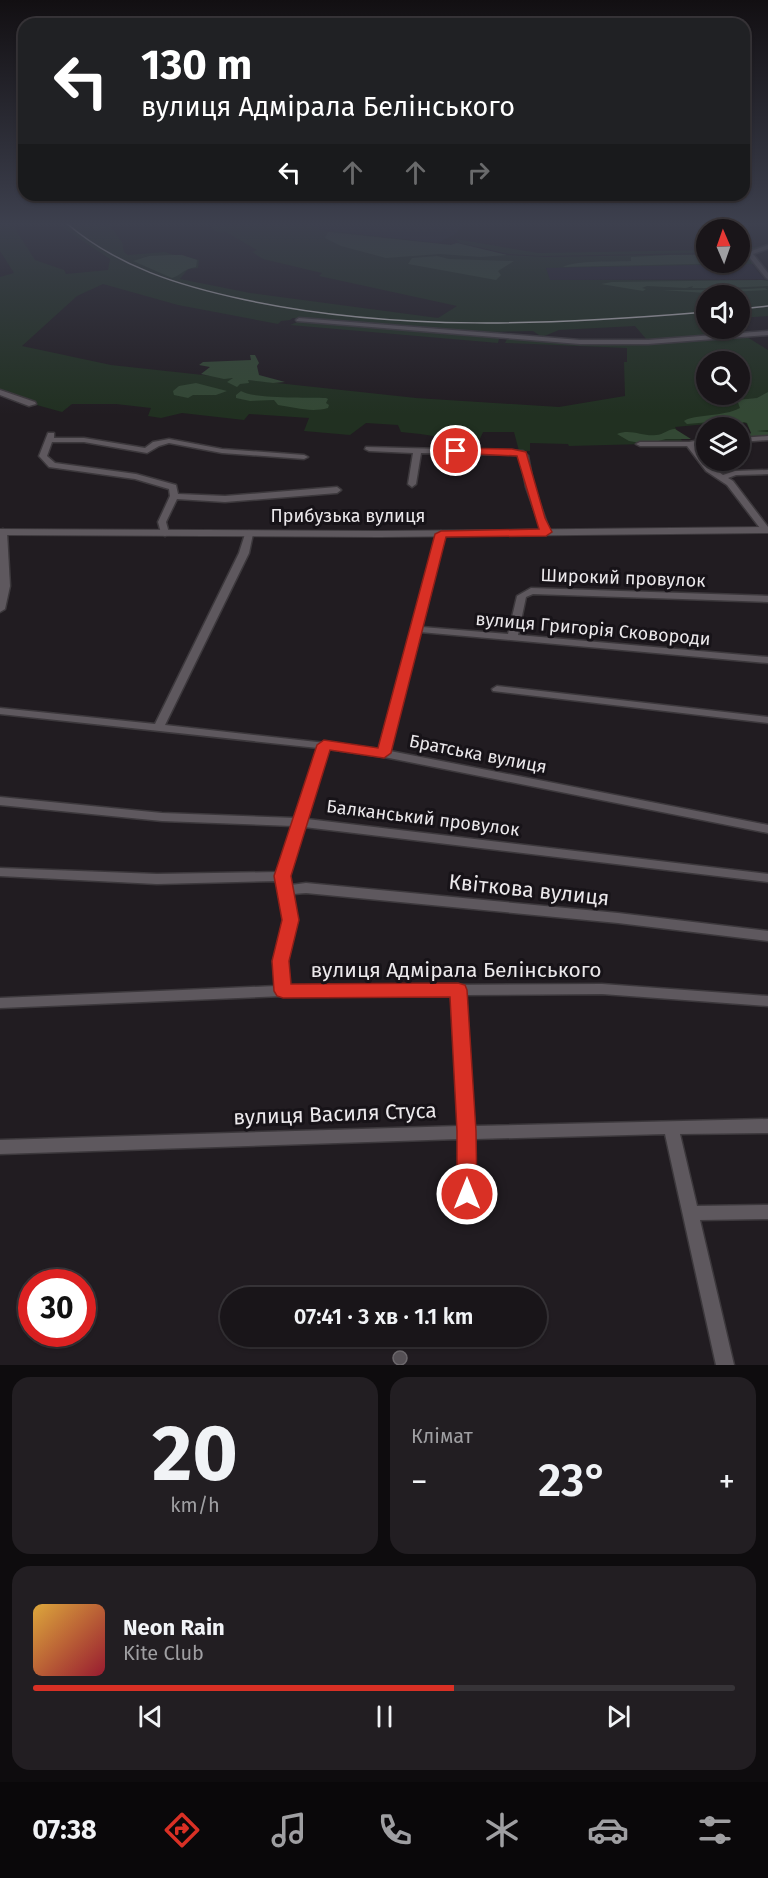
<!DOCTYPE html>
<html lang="uk">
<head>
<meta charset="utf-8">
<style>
  :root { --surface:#191519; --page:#221e22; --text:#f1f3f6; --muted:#9f9fa2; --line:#373438; --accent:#d93025 }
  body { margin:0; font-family:"Fira Sans",sans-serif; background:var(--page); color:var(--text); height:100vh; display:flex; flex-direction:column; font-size:22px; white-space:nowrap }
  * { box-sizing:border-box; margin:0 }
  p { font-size:20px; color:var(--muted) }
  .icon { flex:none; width:33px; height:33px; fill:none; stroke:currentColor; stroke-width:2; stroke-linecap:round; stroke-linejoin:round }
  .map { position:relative; height:1365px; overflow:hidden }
  .drawer { display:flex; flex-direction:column; gap:12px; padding:12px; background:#0e0c0e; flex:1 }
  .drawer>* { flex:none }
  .guide { position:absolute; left:18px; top:18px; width:732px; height:183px; border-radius:18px; box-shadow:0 2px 4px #0004,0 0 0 2px var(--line); background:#202124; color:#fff; overflow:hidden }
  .needle { width:39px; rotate:358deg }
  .tools { position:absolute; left:696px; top:219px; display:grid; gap:12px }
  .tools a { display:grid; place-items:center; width:54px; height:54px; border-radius:50%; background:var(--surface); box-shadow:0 2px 4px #0004,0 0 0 2px var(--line); font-size:30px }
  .speed { position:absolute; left:18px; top:1269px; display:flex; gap:12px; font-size:30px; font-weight:700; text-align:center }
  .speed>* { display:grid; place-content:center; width:78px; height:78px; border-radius:50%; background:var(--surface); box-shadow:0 2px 4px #0004,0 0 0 2px var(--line); line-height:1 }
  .speed .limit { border:9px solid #d22; background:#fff; color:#111 }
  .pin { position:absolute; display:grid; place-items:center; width:51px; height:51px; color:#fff; margin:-26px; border:3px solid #fff; border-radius:50%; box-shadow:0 2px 6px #0007 }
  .me { position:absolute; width:66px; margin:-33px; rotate:0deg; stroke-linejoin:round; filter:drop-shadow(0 0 4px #0008) }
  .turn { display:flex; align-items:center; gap:21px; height:126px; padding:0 24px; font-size:27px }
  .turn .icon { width:78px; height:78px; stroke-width:2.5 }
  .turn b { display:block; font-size:42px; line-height:51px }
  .lanes { display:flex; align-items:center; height:57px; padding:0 24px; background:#0003; justify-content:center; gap:30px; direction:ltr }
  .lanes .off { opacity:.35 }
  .big { font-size:45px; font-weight:600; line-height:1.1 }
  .drawer .tile { flex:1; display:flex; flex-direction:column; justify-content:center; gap:9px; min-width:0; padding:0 21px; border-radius:18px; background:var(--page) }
  .drawer .dial { align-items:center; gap:0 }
  .dial b { font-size:78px; line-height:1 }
  .song { display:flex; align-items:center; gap:18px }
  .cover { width:72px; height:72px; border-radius:9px; background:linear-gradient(135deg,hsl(40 70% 55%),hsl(350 70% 35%)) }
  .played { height:6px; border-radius:3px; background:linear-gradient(90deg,var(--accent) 60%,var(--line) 60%) }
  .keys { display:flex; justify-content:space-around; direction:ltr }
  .heat { display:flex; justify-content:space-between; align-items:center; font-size:33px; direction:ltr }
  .drawer .tiles { flex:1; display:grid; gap:12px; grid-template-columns:1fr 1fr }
  .tile:last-child { grid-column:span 2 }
  .trip { position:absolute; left:220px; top:1287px; width:327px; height:60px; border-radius:30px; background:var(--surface); box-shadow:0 2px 4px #0004,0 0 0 2px var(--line); font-weight:600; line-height:60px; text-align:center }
  .dock { display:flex; height:96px; justify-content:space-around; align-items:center; background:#0a080a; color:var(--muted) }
  .dock .icon { width:42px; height:42px }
  .dock .current { color:var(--accent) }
  .dock b { font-size:27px; color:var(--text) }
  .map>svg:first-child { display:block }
</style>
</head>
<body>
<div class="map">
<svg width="768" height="1365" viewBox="0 0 768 1365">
  <rect width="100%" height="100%" fill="#211c21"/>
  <g fill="#262232">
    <path d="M468,222L455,234L438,243L321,230L306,223Z"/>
    <path d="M752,264L764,279L549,280L546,267Z"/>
  </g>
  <g fill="#213021" fill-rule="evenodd">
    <path d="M0,222H11L35,260L64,270L66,274L108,270L110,259L62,227L59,222H143L111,227L122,242L124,252L128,255L165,252C174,256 188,256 199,260L198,268L188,269L180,279L250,293L438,318L457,306L319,276L322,273L263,259L252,252L257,250L226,232L220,233L211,229L214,222H306L321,230L451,245L457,243L507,255L546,257L706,254V262H740V248L768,246L743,253L747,254L754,264L546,268L550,280H768V306H766L768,307V316L740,318V296H706V328L734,329L744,334L647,340L635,326L559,330L542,337L533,331L487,332L395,327L293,318L290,320L281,321L278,324L178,305L103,284L77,296L22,346L111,365L416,398L559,407L625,396L624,362H627V348L505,343L507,339L649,343L747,337L768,350V438H755L746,423L728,422L675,427L683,443L569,446L568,444L530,443V451H519L514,432H483L479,441C452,440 427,434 401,432L398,425L366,423L350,435L304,431L309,418L249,414L244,420L182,413L161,418L148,416L151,408L116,404H72L62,412L33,404L0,391V277L14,273L0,251ZM706,362H740V394H706Z"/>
    <path d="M456,239L538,253L706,250V253L540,256L509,254L460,243Z"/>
    <path d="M300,321L394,329L500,335L498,343L290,325Z"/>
  </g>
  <g fill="#334834">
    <path d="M328,232L451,245L457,243L507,255L481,257L440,254L386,258L341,246L325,238Z"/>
    <path d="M171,255H182L197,260L196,267C183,269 180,276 172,278L133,261L149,256Z"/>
    <path d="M670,255H706V262L736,263L563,267C575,260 615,262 631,261V257Z"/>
    <path d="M437,256L449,259L514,261L498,271L501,275L496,280L408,264L412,258Z"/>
    <path d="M762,280L768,281V286L722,288L729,290L765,288L768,290L706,293L662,290H703L709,288H692L693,286L686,288L647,286L642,288L646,289L643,291L601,284L612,282Z"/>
    <path d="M250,355H255L259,363L257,366L259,375L285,382L273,383L248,380L249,383L240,384L237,387L227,382L233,378L224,379L201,374L210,367L199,365L203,362L251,360Z"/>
    <path d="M196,383L227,391L216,395H193L188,398L174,395L173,391L179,386Z"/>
    <path d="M241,391C253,399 308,397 326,398L328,399L326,403L329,405L328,408C310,413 295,407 278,405L274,400L250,401L236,398V395Z"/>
    <path d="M768,392V430L757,431L768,432V436L746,437L751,433L747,423L744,422L734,426L722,421L687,424L684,421C694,414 724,417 740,408L737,400L757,398Z"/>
    <path d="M675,429L691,439H666L647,444L629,441L617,434C631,428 643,437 656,435C664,435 667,429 675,429Z"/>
  </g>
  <circle fill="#555055" stroke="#6c686c" stroke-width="1.5" cx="400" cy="1358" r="7"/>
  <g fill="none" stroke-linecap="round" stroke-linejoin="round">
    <defs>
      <g id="minor">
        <path d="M768,245V249L753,254L768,273V279L766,278L746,253Z"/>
        <path d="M299,318L580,340H648L768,331V335L648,344H580L297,321L296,320Z"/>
        <path d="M0,390L35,402L36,404L29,406L0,395Z"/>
        <path d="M48,433H54V438H84L145,448L153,442L169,439L222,449L304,455L308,457L304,459L222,453L169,443L159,446L147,453L84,442H52L47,456L55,463L136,474L176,485L178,494L225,496L337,487L341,490L337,493L225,502L177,499L166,522L169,533L165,536L161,533L158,522L170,496L169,489L135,479L49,467L39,456Z"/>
        <path d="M768,436V440L740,442V438Z"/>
        <path d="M706,439V443L694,445L712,467L723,475L735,471L768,470V474L736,475L728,478L733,481L768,527V532H763L727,485L706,471L687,446H640L636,444L640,442H689Z"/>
        <path d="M366,447L523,451L528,456L534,487L550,532L546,535L542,532L526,487L520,457L518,455L421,453L416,484L412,487L408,484L413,453L369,451L365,449Z"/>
        <path d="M3,529L7,532L10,586L5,609L0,612V530Z"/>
        <path d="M249,531L253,534L249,553L165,725L380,749L437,534L441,531L445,534L422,627L508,634L517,596L531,588L768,596V602L533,594L526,597L518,635L768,657V663L420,632L390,751L768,825V833L384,757L328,749L307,819L768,874V882L304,827L289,876L291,885L306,883L618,913L768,931V941L618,923L306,893L293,894L297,920L287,961L289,986L602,984L768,996V1006L602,994L465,995L474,1126L768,1119V1133L680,1134L697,1206L768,1205V1219L700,1220L734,1365H716L665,1134L475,1139V1194L473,1199L467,1201L461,1199L459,1194V1139L0,1154V1140L459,1126L451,995L283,996L0,1008V998L276,986L273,961L285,920L278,881L157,884L0,876V868L157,874L278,872L293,826L162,821L0,805V797L162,813L295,818L318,748L0,714V708L155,724L239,553L245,534Z"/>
        <path d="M497,686L768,717V723L493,691L492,689Z"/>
      </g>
      <path id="tertiary" d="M768,527V533L379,537L0,535V529L379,531Z"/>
    </defs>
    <use href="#minor" stroke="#3c383c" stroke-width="3"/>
    <use href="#tertiary" stroke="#3c383c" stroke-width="2"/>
    <use href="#minor" fill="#5e585e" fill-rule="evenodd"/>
    <use href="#tertiary" fill="#5e585e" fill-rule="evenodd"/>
    <g stroke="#bfbcbf" stroke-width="1.5">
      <path d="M65,222C117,267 180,286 246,300C398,332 552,325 706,312"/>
      <path d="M740,309L768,306"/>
    </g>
  </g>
  <linearGradient id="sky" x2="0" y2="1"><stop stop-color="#120f12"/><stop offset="0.54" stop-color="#3d404e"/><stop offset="1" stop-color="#3d404e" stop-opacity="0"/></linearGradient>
  <rect width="768" height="414" fill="url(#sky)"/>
  <path fill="#d93025" stroke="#8d1f18" stroke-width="1.5" d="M456,448L512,449L526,452L545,518L552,532L546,536L446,537L391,753L384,758L330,750L291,876L299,920L289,961L291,984L458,983L465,985L467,990L476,1131L477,1194L474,1200L467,1203L460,1200L457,1194V1131L450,997L283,998L277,996L274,991L272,961L282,920L274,876L317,745L324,740L378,748L435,534L441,531L539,529L517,456L453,453L451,451Z"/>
  <g text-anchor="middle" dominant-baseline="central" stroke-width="6" stroke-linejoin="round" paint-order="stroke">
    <g font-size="18" fill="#ebe8eb" stroke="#171318">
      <text x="348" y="516">Прибузька вулиця</text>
      <text transform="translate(623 578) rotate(2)">Широкий провулок</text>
      <text transform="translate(593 629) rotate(5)">вулиця Григорія Сковороди</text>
      <text transform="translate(478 754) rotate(11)">Братська вулиця</text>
      <text transform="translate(423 818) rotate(7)">Балканський провулок</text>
    </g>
    <g font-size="21" fill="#ebe8eb" stroke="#171318">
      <text transform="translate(529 890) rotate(6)">Квіткова вулиця</text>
      <text x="456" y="970">вулиця Адмірала Белінського</text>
      <text transform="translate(335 1114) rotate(-2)">вулиця Василя Стуса</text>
    </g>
  </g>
</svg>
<div class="tools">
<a><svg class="needle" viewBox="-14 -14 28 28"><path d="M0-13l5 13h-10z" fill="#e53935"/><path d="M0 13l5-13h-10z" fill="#9f9fa2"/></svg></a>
<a><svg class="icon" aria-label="sound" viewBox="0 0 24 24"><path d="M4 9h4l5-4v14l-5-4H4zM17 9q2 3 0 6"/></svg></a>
<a><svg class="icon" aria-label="search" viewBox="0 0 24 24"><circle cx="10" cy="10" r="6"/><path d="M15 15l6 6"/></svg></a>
<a><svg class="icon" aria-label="layers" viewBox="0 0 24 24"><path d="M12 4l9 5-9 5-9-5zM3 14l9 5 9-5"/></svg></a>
</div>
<div class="speed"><div class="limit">30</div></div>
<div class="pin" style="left:456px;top:451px;background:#d93025"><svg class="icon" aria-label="arrive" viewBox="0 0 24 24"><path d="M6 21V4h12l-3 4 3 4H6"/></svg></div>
<svg class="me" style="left:467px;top:1194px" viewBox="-20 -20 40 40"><circle r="17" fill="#d93025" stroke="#fff" stroke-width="3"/><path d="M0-11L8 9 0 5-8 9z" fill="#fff"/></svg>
<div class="trip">07:41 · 3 хв · 1.1 km</div>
<div class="guide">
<div class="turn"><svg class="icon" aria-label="left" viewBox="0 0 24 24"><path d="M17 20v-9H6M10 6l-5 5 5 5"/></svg><div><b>130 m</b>вулиця Адмірала Белінського</div></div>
<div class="lanes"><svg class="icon" aria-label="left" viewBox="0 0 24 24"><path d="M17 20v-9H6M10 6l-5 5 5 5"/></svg><svg class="icon off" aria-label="ahead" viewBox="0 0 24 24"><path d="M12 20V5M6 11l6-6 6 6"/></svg><svg class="icon off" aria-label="ahead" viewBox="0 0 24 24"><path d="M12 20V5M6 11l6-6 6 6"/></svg><svg class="icon off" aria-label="right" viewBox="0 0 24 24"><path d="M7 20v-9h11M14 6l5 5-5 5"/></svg></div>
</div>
</div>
<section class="drawer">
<div class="tiles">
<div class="tile dial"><b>20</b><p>km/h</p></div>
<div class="tile"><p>Клімат</p>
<div class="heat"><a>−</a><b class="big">23°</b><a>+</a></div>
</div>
<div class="tile">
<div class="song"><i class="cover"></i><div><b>Neon Rain</b><p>Kite Club</p></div></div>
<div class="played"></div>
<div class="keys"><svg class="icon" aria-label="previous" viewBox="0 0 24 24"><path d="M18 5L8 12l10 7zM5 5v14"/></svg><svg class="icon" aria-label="pause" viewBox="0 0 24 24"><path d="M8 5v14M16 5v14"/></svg><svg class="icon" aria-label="next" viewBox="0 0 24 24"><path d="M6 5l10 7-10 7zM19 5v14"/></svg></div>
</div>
</div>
</section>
<nav class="dock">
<b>07:38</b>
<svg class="icon current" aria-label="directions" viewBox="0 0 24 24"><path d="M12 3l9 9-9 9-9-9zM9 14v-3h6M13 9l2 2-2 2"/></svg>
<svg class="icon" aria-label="music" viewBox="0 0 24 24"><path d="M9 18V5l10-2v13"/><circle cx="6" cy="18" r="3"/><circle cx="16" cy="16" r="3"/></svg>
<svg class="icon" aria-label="phone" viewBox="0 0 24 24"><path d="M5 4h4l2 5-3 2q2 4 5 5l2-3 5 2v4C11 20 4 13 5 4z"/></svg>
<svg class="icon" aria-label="climate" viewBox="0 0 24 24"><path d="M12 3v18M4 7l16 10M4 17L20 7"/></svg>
<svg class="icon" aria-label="car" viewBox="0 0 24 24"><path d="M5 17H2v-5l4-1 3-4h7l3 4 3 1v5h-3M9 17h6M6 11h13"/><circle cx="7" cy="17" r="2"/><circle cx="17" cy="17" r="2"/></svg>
<svg class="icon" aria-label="filters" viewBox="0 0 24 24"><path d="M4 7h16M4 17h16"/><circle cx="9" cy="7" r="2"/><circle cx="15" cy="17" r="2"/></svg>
</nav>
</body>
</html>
